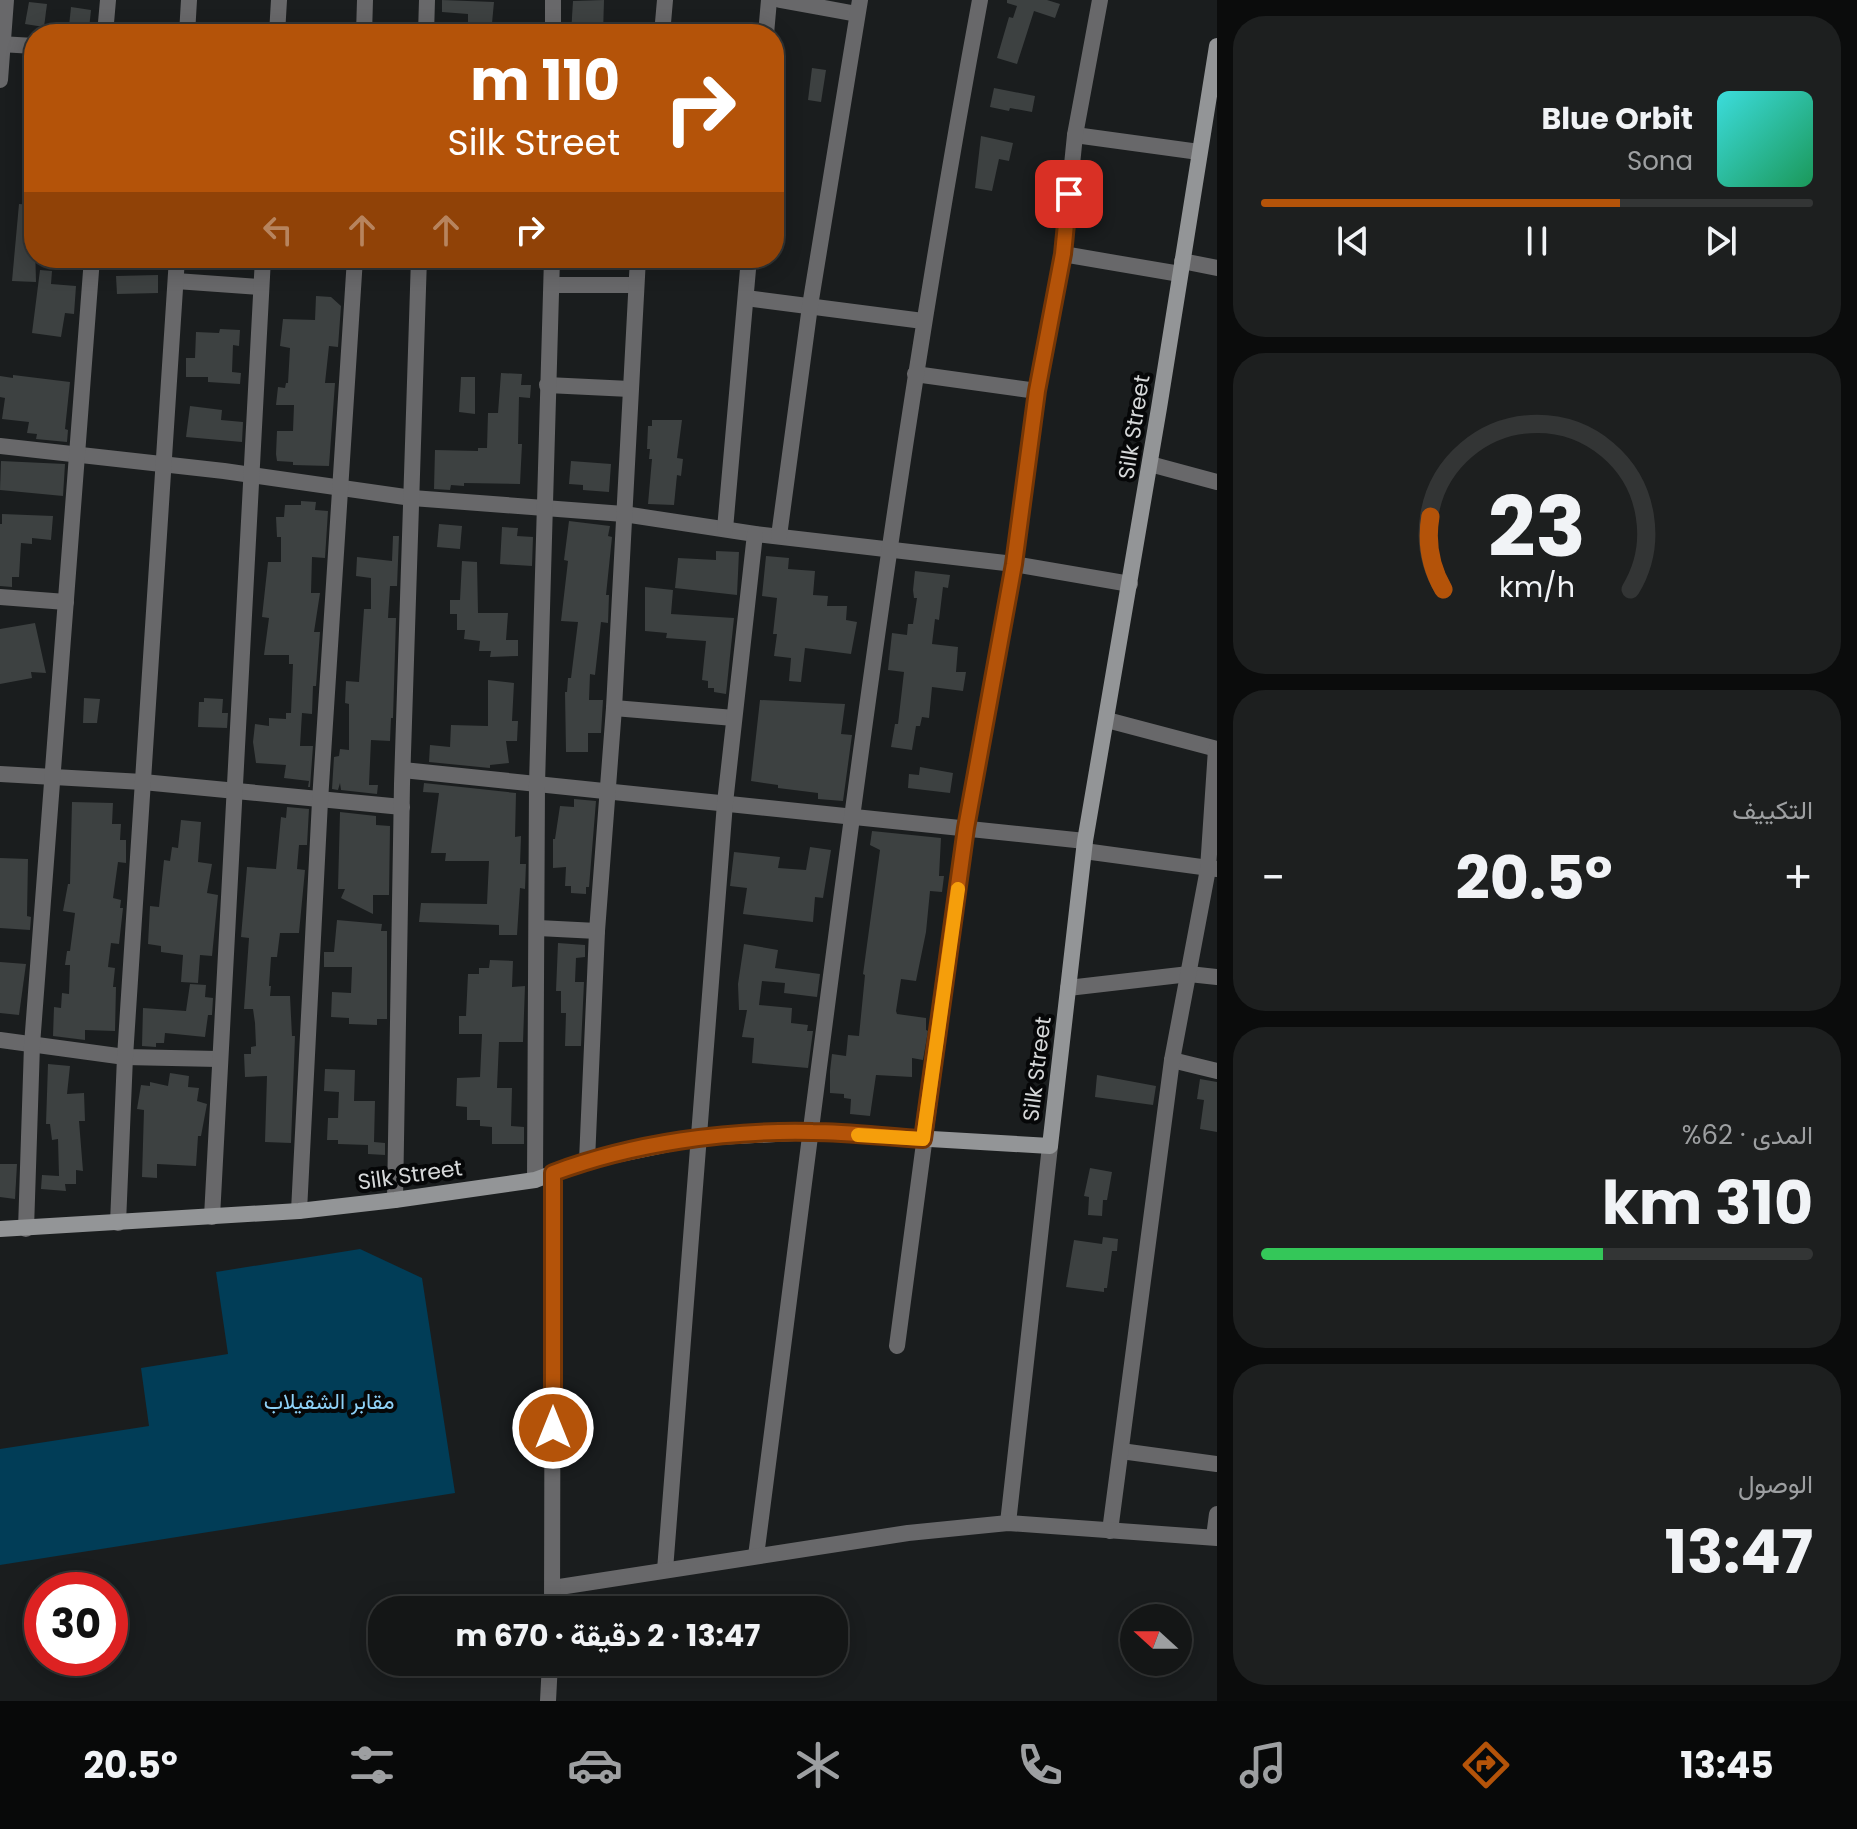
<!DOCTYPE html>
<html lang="ar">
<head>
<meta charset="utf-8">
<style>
  :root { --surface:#141616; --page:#1d1f1f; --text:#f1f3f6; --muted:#9d9fa1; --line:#333535; --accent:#b45309 }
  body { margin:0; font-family:Poppins,Vazirmatn,sans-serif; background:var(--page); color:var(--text); direction:rtl; height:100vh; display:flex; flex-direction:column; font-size:30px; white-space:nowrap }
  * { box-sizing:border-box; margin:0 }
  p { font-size:26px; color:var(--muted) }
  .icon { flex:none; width:44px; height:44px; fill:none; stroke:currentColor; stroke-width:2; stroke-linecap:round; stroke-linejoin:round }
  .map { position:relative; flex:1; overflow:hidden; direction:ltr }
  .sheet { display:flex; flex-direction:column; gap:16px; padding:16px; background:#0b0c0c; width:640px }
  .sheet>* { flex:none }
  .top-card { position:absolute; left:24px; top:24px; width:760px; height:244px; border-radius:32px; box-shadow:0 4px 20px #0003,0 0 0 2px var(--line); direction:rtl; background:#b45309; color:#fff; overflow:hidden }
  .needle { width:52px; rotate:291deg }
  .buttons { position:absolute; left:1120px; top:1604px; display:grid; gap:16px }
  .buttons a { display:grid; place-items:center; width:72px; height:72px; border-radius:50%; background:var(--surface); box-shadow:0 4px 20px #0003,0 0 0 2px var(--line); font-size:40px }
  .speed { position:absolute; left:24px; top:1572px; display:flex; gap:16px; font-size:40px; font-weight:700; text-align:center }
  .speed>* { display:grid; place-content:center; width:104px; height:104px; border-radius:50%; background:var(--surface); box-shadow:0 4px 20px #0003,0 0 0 2px var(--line); line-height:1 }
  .speed .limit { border:12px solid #d22; background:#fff; color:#111 }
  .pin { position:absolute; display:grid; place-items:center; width:68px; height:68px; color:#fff; margin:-34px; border-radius:16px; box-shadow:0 4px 12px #0006 }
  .me { position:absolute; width:88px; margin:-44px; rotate:0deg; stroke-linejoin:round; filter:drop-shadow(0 0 6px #0008) }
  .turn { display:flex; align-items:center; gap:28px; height:168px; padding:0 32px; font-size:36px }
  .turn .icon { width:104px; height:104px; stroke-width:2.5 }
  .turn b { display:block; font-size:56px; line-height:68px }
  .lanes { display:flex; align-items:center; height:76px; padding:0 32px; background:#0003; justify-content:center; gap:40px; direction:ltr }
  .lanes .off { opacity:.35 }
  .big { font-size:60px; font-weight:700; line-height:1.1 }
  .sheet .tile { flex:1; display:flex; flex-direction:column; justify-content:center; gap:12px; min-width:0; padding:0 28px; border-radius:32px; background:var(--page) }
  .sheet .dial { align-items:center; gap:0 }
  .dial svg { height:208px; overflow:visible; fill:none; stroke:var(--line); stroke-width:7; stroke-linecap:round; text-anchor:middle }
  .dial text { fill:var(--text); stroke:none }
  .song { display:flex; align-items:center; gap:24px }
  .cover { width:96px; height:96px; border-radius:12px; background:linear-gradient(135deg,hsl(180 70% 55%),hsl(150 70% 35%)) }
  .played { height:8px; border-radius:4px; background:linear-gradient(90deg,var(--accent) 65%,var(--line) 65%) }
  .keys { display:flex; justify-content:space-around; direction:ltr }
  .heat { display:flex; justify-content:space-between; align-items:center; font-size:44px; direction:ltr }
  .charge { height:12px; border-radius:6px; background:linear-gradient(90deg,#34c759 62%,var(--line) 0) }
  .trip { position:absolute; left:368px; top:1596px; width:480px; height:80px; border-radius:32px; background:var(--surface); box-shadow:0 4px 20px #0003,0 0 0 2px var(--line); font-weight:700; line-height:80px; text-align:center; direction:rtl }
  .tab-bar { display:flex; height:128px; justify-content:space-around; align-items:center; background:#080909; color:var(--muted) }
  .tab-bar .icon { width:56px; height:56px }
  .tab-bar .on { color:var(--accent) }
  .tab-bar b { font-size:36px; color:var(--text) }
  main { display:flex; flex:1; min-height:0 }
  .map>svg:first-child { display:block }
</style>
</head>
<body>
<main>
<section class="sheet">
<div class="tile">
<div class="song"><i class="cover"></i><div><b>Blue Orbit</b><p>Sona</p></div></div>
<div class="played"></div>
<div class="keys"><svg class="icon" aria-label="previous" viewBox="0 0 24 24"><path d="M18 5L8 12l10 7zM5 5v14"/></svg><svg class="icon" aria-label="pause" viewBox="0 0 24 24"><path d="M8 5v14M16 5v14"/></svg><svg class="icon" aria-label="next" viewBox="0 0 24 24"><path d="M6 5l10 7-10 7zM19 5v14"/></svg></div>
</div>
<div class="tile dial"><svg viewBox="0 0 100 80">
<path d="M14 69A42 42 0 1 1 86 69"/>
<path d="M14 69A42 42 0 0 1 9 41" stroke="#b45309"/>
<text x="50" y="56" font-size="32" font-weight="700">23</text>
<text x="50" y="72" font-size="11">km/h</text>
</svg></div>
<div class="tile"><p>التكييف</p>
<div class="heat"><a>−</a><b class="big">20.5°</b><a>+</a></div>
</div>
<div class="tile"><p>المدى · 62%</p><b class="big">310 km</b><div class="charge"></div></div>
<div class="tile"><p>الوصول</p><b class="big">13:47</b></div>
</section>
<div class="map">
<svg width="1217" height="1701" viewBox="0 0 1217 1701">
  <rect width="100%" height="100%" fill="#1a1d1e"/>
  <path fill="#013d57" d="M360,1249L422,1278L455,1493L0,1565V1449L149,1426L141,1368L228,1354L216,1272Z"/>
  <g fill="#3d4141">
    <path d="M442,0L494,2L491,34H468V14L442,12Z"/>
    <path d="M604,0L603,34H571L573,1Z"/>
    <path d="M1007,0H1047L1060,4L1055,18L1034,11L1017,64L997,58L1009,17L1013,18L1017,6L1007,3Z"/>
    <path d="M29,2L47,4L44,27L25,24Z"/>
    <path d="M71,7L91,10L89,29L69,26Z"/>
    <path d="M812,68L826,70L821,102L808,100Z"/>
    <path d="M994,88L1035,96L1032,112L1010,108L1009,111L990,107Z"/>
    <path d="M981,136L1013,143L1009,161L999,159L992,191L975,188Z"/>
    <path d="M19,204L34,205L36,282L12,281Z"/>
    <path d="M40,270L52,271L51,284L76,286L74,314L65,313L61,337L32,333Z"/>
    <path d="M158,275V293L117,294L116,276Z"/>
    <path d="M316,296L331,297L341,306L338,347L329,346L325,383H335L329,466L293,465V462L277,461L276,454L277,431H293L294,405H276L278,387L285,388L286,383H288L290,348L280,346L283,319L315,320Z"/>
    <path d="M220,329L240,330L239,346L233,345L232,372L241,373L240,384L208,382V377H186V358H195L196,332L219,333Z"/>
    <path d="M501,373L522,374L521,385H531L530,398L519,397L518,444H522L520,484L464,483V486L451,485L450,490L434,489L435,450L478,451V448H487L488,413H498Z"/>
    <path d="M13,375L70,382L65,429L68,430L67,442L36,439L37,434L27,433L29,422L2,419L5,398L0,397V376L13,378Z"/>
    <path d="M461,377H475V414L459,412Z"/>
    <path d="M190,406L222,410L221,420L243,422L242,442L186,437Z"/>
    <path d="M652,420H682L677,458L683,459L681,476L677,475L674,505L648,504L652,459H649L650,449H647L648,426H652Z"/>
    <path d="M1,461L65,464L63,496L0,490Z"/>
    <path d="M571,461L611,464L609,492L583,490V485L569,484Z"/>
    <path d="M301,501L316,502L315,510L328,511L325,558L312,557L311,593H320L314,632H320L316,686H313L312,714L302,713L300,746H313L310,787H308L309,781L284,778L286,765L256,763L253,742L255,724L269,726V718L286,719V713H296H291L293,664H289V655H264L269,618L262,617L268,562H281V537H277L276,517H284L285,505H301Z"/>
    <path d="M2,514L53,516L51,540L32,538V544L21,543L19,577H12V587L0,586V524H2Z"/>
    <path d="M569,521L610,526L608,536L612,537L606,595H609L608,623L601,622L595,675L590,674L589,700H603L601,733H588V752H566L565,692H567L568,678H571L578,622L561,621L568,561L564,560Z"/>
    <path d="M439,524L462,526L460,549L437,547Z"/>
    <path d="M502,527L518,528L517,536L533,537L532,566L500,564Z"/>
    <path d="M393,536H399L397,586H390L388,618H396L393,718H391L390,741L371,740L369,785H378L377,794L341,790L340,783L338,790L332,789L334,757L339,756L340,749L349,750V704L345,703L346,681L359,682L364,609H371V578L356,576L357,557L392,561Z"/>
    <path d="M716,551L739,552L737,595L675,588L678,558L716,560Z"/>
    <path d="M766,556L789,558L788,569L815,571L813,595L828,596L827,606H847L846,620L857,622L851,654L805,648L801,682L789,681L791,658L774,656L777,634H773L777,598L762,596Z"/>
    <path d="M462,561L477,562L478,613H508L506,640H518V656L490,657L491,651H479L480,641L464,639L465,630H457V614H450V600H460Z"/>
    <path d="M915,571L950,575L948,588L943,587L939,620L935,619L932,644L958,647L956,672H966L963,691L932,687L929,718L922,717L920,726H916L912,750L891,747L895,724H898L904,672L888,670L892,633L907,635L908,624H913L917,598H914L913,590Z"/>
    <path d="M645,587L673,590L671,614L734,618L726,694L714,692V688H708V681L702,680L706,641L666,638L667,633L645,631Z"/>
    <path d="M35,623L46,673L31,672L32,678L0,684V629Z"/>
    <path d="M488,680L514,683L512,721H518L517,741H506L509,763L490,765V768L429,762L430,745L450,747L451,725L488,726Z"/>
    <path d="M84,698L100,699L97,723H83Z"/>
    <path d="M204,698L223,699L222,713H228L227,728L198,727L199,702H204Z"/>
    <path d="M760,700L845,704L841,734L852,735L843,801L818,799V793L778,788V785L751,781Z"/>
    <path d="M920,767L953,773L950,793L908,788L909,774L919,775Z"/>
    <path d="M424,783L516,793L515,837L521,836L520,864H526L525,889L520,888L517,935H499V925L419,922L421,903L487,904L489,861H445L446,853H431L439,793L423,792Z"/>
    <path d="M574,799L596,801L589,887H586V894L571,893V886H565L566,867L553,868V839H555L560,806L574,807Z"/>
    <path d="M72,802L113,803L112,824H121L120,840H126V863L118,862L113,898L121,900L120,908H123L119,944L111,943L108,967L115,968L113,987H116L115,1031L85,1030V1040L53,1036L54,1007L61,1008L62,993L69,994L70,965H65L67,951H70L75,913L63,911L68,884H70Z"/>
    <path d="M287,807L309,809L307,845H299L297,869L305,870L299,933H280L277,957H271L269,986H271L270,996H290L292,1036H295L291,1143L265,1142L267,1076L245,1077L244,1054H251V1047L256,1046L255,1023L253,1009H244L249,938L241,937L247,867L276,869L281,817L286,818Z"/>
    <path d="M340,812L376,816V825L390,826L389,895H373V914L341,898L345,889H338Z"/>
    <path d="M181,820L201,822L198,862L212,864L207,893L218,895L212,956L200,955L198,983L181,982L183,955L161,952V946L148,944L150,906L159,907L164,860L170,861L172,847L178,848Z"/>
    <path d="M872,831L941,838L939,876H944L942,892L930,891L926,932L916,981L901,979L896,1011L897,1014L926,1018V1030L928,1031L923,1060L912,1058V1077L876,1075L870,1116L850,1114L851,1099L844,1098V1094L830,1093V1071L832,1054L846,1056L848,1035L859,1036L865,975L863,974L880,850L870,845Z"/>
    <path d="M810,847L831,850L823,898L815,897L813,922L743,914L747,888L730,886L734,852L780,857L778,868L806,870Z"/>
    <path d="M0,858L28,859L27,916L31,917L30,930L0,928Z"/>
    <path d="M337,920L382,924L381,931H387V1019H377V1025L349,1024V1018L331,1017L332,992L351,993L352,967H324V952H334Z"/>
    <path d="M558,943L585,945V957L576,958L575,982H584L581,1046H565L566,1013H561V991H556Z"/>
    <path d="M744,944L778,950L775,968L820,974L817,997L784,993L785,983L762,981L759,1005L792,1008L791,1023L808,1025L807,1031H813L808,1068L752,1063L754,1038L742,1037L747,1010H739L738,984Z"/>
    <path d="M490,960L513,961L512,987L525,986L523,1042H499L497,1088H512L511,1126L524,1127V1144H492V1127L480,1126V1120H467V1107L456,1106L457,1078L480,1077L482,1034H459V1016H466L468,974H479V968H489Z"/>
    <path d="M0,962L26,964L19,1015L0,1013Z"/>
    <path d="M190,984L206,985L205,997L213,998L212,1015H208L205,1037L165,1033L164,1043H156V1047L142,1046L143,1008L186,1011Z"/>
    <path d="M48,1064L70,1066L67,1094L84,1093L85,1121H79L83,1171L76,1170V1184H65L66,1191L41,1189L42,1175L59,1176L58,1139L52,1140L50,1124H46Z"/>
    <path d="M325,1069L355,1070L354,1101H375L374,1142L385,1143V1155L368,1154V1145L338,1144V1140H327L328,1118H338L339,1092L324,1091Z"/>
    <path d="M170,1073L189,1076L188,1087L199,1088L197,1101L207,1104L201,1136H198L196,1166L157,1164V1178L142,1177L144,1110L137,1109L141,1085L150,1086V1082L168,1086Z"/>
    <path d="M1097,1075L1156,1086L1153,1105L1095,1097Z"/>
    <path d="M1200,1079L1217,1082V1132L1200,1129L1204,1100L1197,1099Z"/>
    <path d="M0,1164H17L15,1199L0,1197Z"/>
    <path d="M1090,1168L1112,1172L1107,1200H1103L1102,1216L1088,1215L1089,1197L1084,1196Z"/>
    <path d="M1103,1237L1118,1239L1117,1251H1112L1107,1288H1104V1292L1066,1287L1074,1240L1102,1244Z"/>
  </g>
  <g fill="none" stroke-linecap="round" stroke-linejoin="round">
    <g stroke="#68686a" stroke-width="16">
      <path d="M780,0L857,14"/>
      <path d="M105,34L108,0"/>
      <path d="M187,34L189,0"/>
      <path d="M277,34L279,0"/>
      <path d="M364,34L365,0"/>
      <path d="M426,34L427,0"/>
      <path d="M553,34V0"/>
      <path d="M662,34L665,0"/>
      <path d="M766,34L769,0"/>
      <path d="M0,44L34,46"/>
      <path d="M0,80L6,0"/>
      <path d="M1075,135L1199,152"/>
      <path d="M1063,254L1180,274"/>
      <path d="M1182,261L1217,268"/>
      <path d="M176,281L260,287"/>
      <path d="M552,285H635"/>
      <path d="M746,298L923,321"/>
      <path d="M915,374L1037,391"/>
      <path d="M547,385L630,389"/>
      <path d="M0,446L224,471L412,498L624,514L755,534L1014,564L1130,584"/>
      <path d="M1150,464L1217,482"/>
      <path d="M725,529L749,258"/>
      <path d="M779,536L810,306L860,0"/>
      <path d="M0,597L66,602"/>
      <path d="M614,708L734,718"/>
      <path d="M1107,720L1217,749"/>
      <path d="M403,770L1085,841"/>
      <path d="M0,774L143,782L402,807"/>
      <path d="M1084,851L1217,869"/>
      <path d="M538,928L597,931"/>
      <path d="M1068,988L1189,974L1217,977"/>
      <path d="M0,1040L125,1057L218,1059"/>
      <path d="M1172,1060L1217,1071"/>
      <path d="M587,1161L597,931L614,708L638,258"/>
      <path d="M535,1180L537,784L552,258"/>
      <path d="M395,1200L402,784L419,258"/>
      <path d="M299,1211L320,801L355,258"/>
      <path d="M212,1217L263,258"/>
      <path d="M118,1223L125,1057L177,258"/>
      <path d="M26,1229L32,1045L92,258"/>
      <path d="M897,1346L966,828L1014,564L1037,391L1063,254L1075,135L1100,0"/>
      <path d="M1121,1451L1217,1464"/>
      <path d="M1008,1523L1050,1146"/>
      <path d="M1110,1531L1172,1060L1208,869L1216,749"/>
      <path d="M1214,1537L1217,1514"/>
      <path d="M756,1556C824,1036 884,515 980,0"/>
      <path d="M665,1570L725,803L755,534"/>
      <path d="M553,1588L908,1533L1008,1523L1217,1538"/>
      <path d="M552,1610L553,1173"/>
      <path d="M548,1701L550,1662"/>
    </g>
    <path stroke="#939597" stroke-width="16" d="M0,1229L299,1211L395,1200L535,1180L587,1161L698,1138L812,1132L1050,1146L1085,841L1159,408L1217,46"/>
  </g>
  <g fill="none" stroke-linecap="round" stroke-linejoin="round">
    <defs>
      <path id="route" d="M553,1428V1173C633,1143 727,1130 813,1132C849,1132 886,1137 923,1139L966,828L1014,564L1037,391L1063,254L1069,194"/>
    </defs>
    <use href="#route" stroke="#753606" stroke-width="20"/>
    <use href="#route" stroke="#b45309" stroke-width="14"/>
    <path stroke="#f59e0b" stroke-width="14" d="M858,1135L923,1139L958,889"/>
  </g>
  <g text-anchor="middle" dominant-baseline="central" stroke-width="8" stroke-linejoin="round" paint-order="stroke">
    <g font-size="22" fill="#d6d8d9" stroke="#060708">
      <text transform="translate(1134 427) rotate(-81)">Silk Street</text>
      <text transform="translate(1037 1069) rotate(-83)">Silk Street</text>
      <text transform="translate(410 1175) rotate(-8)">Silk Street</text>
    </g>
    <g font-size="22" fill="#8ed1f7" stroke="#060708">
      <text x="329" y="1401">مقابر الشقيلاب</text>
    </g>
  </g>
</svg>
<div class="buttons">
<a><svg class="needle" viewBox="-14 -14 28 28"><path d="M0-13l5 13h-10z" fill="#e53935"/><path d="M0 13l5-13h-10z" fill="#9d9fa1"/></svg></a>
</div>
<div class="speed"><div class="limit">30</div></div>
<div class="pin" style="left:1069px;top:194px;background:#d93025"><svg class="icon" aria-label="arrive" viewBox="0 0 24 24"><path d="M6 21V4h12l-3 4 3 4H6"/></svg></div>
<svg class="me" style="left:553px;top:1428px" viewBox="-20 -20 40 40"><circle r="17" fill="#b45309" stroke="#fff" stroke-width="3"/><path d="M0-11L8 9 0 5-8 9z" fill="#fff"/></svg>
<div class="trip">13:47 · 2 دقيقة · 670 m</div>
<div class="top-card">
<div class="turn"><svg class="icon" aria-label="right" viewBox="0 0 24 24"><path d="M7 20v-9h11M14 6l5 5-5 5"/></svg><div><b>110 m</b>Silk Street</div></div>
<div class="lanes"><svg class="icon off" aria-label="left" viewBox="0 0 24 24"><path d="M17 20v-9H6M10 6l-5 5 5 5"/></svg><svg class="icon off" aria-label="ahead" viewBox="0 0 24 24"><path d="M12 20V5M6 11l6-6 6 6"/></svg><svg class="icon off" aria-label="ahead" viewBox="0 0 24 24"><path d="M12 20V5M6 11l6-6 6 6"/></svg><svg class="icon" aria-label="right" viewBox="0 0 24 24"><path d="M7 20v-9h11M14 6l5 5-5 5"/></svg></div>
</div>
</div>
</main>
<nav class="tab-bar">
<b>13:45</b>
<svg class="icon on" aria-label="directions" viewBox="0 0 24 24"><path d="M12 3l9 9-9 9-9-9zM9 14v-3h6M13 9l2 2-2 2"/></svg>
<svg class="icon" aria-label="music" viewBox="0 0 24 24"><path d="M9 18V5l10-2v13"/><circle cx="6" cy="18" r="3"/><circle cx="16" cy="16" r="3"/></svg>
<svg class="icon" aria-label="phone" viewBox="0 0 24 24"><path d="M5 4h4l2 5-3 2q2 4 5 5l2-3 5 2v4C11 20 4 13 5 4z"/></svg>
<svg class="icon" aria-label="climate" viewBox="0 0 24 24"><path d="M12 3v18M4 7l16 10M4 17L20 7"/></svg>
<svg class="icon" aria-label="car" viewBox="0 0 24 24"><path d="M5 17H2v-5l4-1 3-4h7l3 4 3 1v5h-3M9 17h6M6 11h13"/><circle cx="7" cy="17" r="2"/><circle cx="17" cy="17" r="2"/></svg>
<svg class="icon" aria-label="filters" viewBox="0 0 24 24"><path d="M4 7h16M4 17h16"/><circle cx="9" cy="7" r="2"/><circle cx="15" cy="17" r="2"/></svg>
<b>20.5°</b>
</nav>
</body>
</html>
